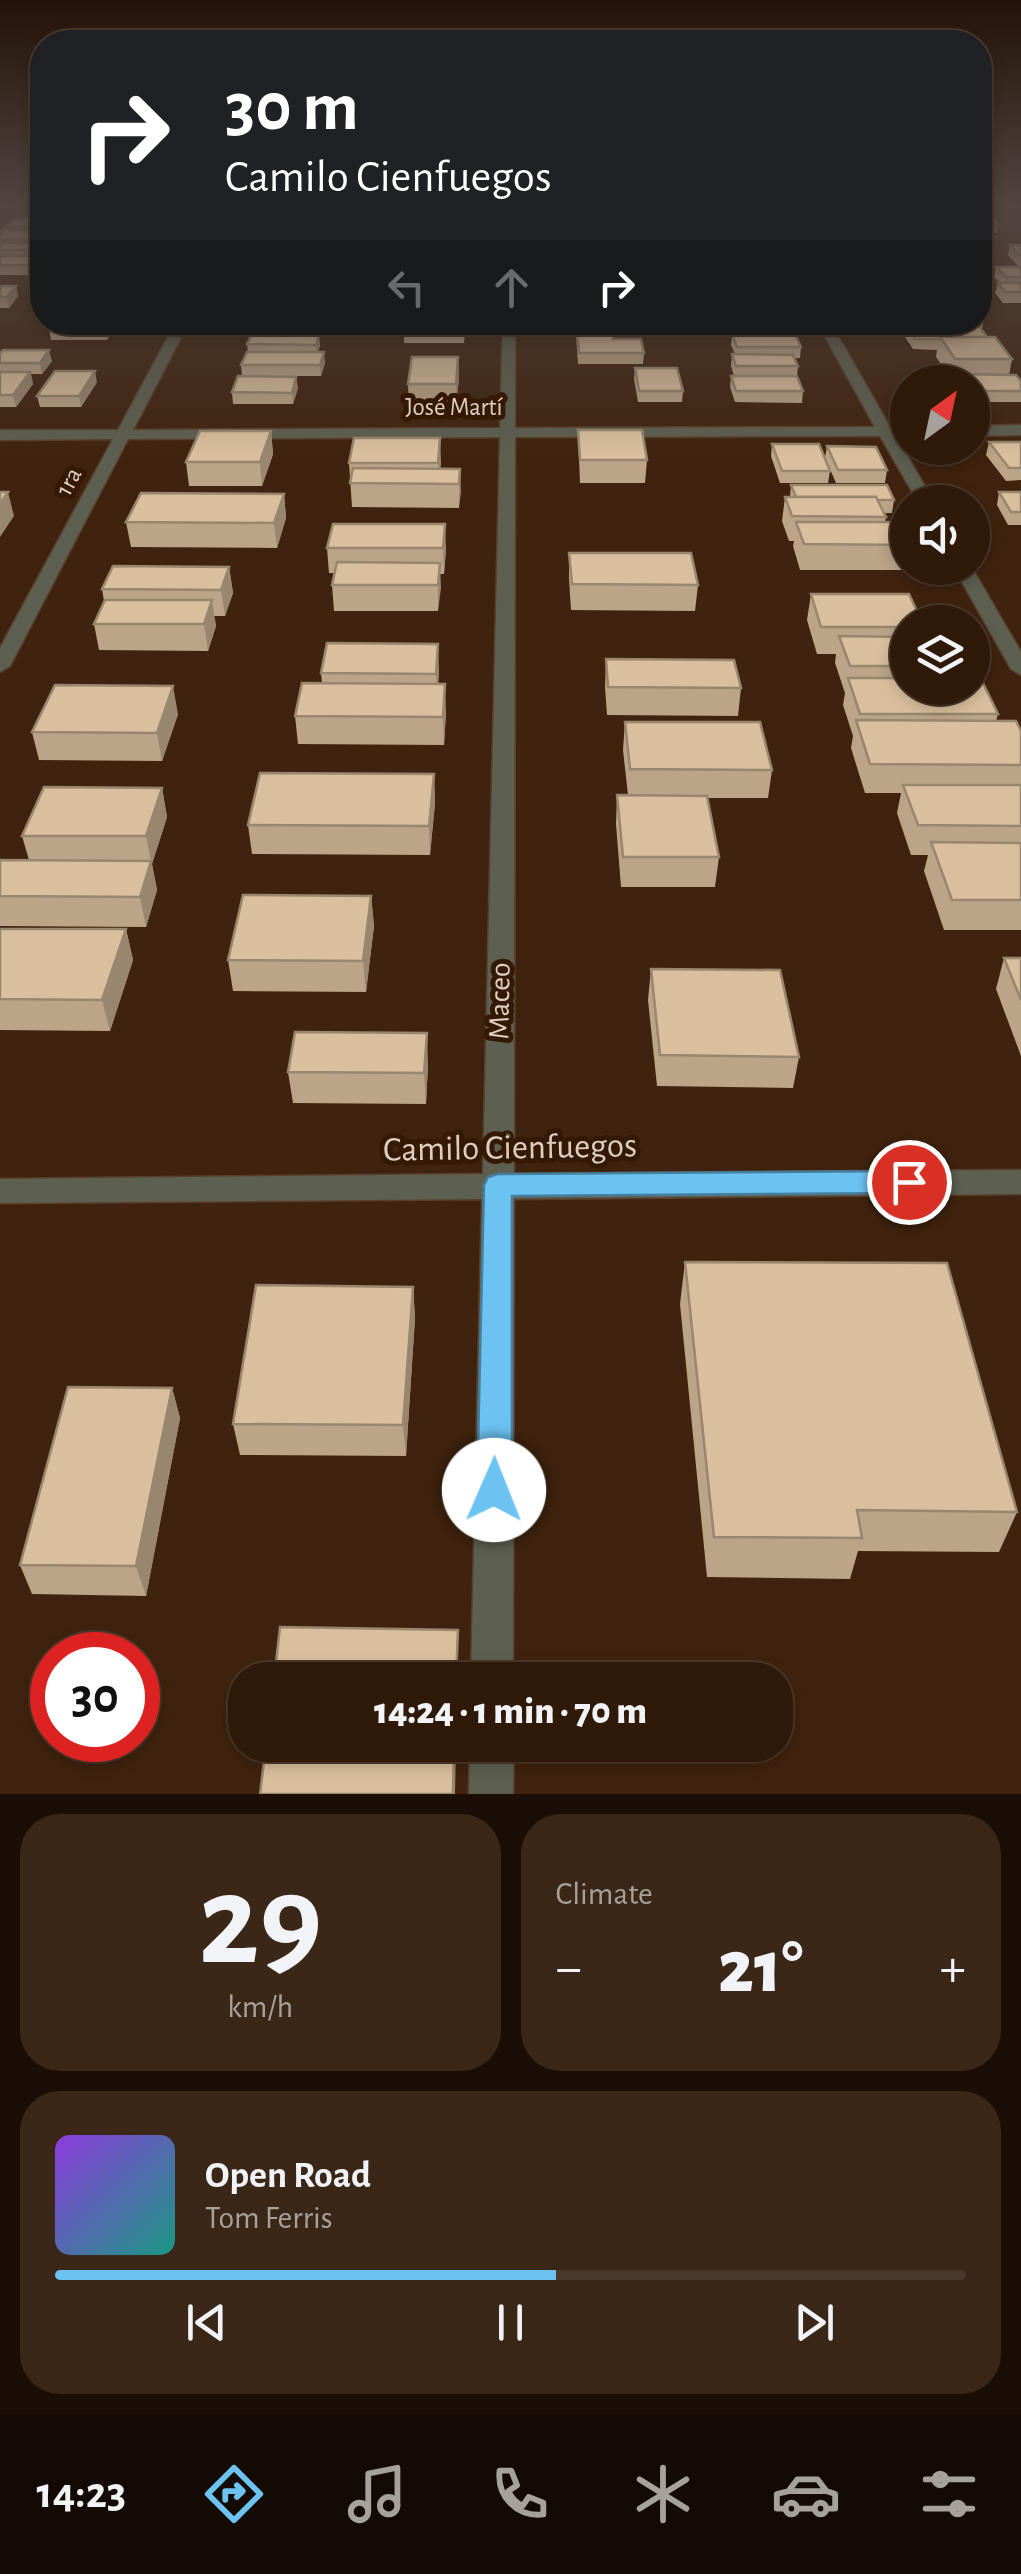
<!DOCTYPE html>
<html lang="en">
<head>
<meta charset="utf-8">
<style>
  :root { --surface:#2f1a0a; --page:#3b2718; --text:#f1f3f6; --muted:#a7a19c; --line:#4a382b; --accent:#6cc3f2 }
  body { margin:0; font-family:"Alegreya Sans",sans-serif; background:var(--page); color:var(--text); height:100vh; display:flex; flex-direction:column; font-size:38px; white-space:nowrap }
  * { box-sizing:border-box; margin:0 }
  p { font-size:32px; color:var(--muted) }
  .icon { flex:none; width:55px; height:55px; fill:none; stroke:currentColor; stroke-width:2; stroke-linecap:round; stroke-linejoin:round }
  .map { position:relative; height:1794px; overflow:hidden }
  .sheet { display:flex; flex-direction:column; gap:20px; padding:20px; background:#1a0e06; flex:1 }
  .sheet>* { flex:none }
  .banner { position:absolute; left:30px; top:30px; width:962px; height:305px; border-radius:40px; box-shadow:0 5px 15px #0003,0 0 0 2px var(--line); background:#202124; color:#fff; overflow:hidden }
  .needle { width:65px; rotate:33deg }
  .fabs { position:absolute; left:890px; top:365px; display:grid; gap:20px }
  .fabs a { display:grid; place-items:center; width:100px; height:100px; border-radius:50%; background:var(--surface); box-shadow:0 5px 15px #0003,0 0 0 2px var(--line); font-size:50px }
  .speed { position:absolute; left:30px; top:1632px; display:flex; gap:20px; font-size:50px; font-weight:700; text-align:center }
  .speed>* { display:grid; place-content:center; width:130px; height:130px; border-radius:50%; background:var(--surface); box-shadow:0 5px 15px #0003,0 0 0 2px var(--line); line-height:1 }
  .speed .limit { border:15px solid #d22; background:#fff; color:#111 }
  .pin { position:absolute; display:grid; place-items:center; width:85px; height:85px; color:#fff; margin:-42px; border:5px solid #fff; border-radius:50%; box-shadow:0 2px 10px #0007 }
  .me { position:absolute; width:110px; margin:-55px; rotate:1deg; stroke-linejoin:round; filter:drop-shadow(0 0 8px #0008) }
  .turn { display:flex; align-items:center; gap:35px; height:210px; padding:0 30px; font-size:45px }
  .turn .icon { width:130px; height:130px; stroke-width:2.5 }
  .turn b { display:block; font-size:70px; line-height:85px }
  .lanes { display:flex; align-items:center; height:95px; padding:0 30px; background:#0003; justify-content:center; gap:50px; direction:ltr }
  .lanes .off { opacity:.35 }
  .big { font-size:75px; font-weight:800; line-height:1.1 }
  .sheet .card { flex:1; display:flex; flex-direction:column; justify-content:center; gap:15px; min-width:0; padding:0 35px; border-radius:40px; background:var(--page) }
  .sheet .dial { align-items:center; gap:0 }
  .dial b { font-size:130px; line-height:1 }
  .song { display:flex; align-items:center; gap:30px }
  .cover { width:120px; height:120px; border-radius:15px; background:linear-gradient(135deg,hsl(270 70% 55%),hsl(170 70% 35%)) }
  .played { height:10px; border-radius:5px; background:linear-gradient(90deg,var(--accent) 55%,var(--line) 55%) }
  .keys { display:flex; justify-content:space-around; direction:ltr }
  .heat { display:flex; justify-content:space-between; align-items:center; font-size:55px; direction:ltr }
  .sheet .tiles { flex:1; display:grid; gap:20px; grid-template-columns:1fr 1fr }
  .card:last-child { grid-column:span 2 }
  .trip { position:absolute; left:228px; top:1662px; width:565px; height:100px; border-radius:40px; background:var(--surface); box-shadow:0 5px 15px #0003,0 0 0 2px var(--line); font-weight:800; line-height:100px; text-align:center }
  .dock { display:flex; height:160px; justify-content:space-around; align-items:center; background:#130a04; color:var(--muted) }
  .dock .icon { width:70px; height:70px }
  .dock .on { color:var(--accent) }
  .dock b { font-size:45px; color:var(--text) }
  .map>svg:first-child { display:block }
</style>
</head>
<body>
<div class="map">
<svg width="1021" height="1794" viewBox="0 0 1021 1794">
  <rect width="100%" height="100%" fill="#3f230e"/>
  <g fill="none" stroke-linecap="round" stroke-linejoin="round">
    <defs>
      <g id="minor">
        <path d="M176,322H189L133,430L500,428L503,322H515V428L875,427L817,322H830L890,427L908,426V436H896L934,502H918L880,436L515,437L514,1174L1021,1170V1194L514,1199L513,1680H471L482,1199L0,1203V1179L483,1174L500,437L128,439L10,666L0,672V648L113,439L0,440V430H118Z"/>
        <path d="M1021,425V435L972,436V426Z"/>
        <path d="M954,568H972L1021,652V675L1011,669Z"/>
        <path d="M470,1745H514L513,1794H469Z"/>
      </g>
    </defs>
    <use href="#minor" stroke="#593e2b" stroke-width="3"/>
    <use href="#minor" fill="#5d5f50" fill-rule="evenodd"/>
  </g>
  <g fill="#bba487">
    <path d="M29,205H42V210H30Z"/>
    <path d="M980,215L998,224L997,233H980Z"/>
    <path d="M42,218V275H0V231L6,229L5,227Z"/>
    <path d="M1010,245H1021V266H1018L1008,255Z"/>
    <path d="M996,267H1021V303H1003L995,293L998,283H1000L994,277Z"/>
    <path d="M0,286H16L18,296L9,308H0Z"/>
    <path d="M980,301L986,309L982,329H981L987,337L1012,359L1009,375L1021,381V402H972V382H952V380L936,357L937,350L913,349L905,337L906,328H887L884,322H980Z"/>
    <path d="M54,322H116L117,326L107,340H51L49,329Z"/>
    <path d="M239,322H316L315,325H239Z"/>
    <path d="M466,322L464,343H404V332Z"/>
    <path d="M619,322L611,323L613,339L644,353L643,364H578L575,323H569Z"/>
    <path d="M732,334L801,347L800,358H795L798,366L797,376L803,391L802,403L735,402L730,387L731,376H734L731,366L732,354H735L731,345Z"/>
    <path d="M247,344L320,345L318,352L325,363L321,376H242L241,365L248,352Z"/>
    <path d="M0,353L52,361L42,374H31L33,384L16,407H0Z"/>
    <path d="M458,357L459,378L456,406H409L408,384Z"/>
    <path d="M635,368L683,391L682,402H638L634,379Z"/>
    <path d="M296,377L298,388L293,404H233L232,392Z"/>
    <path d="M97,382L81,407H40L37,396Z"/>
    <path d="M578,430L647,460L645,483H580Z"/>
    <path d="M271,431L273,454L262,486H189L186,462Z"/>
    <path d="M989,442H1021V480L1006,481L986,455Z"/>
    <path d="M772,444L830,471L828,483H780L771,456Z"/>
    <path d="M827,446L887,470L885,483H836L825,458Z"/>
    <path d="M441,461L440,469H460L459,508L352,507L349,463Z"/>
    <path d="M791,485L894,500L892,513H884L886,517L885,522L908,544L903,570H800L793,546L794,541H789L782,521L785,497H790Z"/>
    <path d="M999,492H1021V525H1008L997,505Z"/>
    <path d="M284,494L286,518L277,548L131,547L126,522Z"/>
    <path d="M333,524L446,549L444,574H440L438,611H334L332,585L334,573H329L327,548Z"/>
    <path d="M569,553L698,585L695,611L571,610L569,578Z"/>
    <path d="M229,567L233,593L225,616H214L216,626L208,651L99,650L94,624L104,601L102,589Z"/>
    <path d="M811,594L908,622V688L998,714L996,721L1021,731V930H944L924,871L928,855H911L897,813L901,793H865L851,748L853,736L843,705L845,693L835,663L836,654H817L807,620Z"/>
    <path d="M606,659L741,688L738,716L607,715L605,687Z"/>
    <path d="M439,671L438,684L446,712L444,745L298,744L295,716L322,683L321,673Z"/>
    <path d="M178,714L162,761L39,760L32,732Z"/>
    <path d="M625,722L772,770L768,798H708L719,857L715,887H621L616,824L617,795H628L623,750Z"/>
    <path d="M434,774L435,803L430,855L252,854L248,825Z"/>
    <path d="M162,788L167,817L152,864L157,890L146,927L0,926V860H29L22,836Z"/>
    <path d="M371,896L374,926L366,992L233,991L228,960Z"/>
    <path d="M0,929H126L133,960L110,1031L0,1030Z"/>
    <path d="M1004,958H1021V1056L996,989Z"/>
    <path d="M651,969L799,1057L793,1088L657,1086L648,1000Z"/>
    <path d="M428,1064L426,1104L293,1103L288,1072Z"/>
    <path d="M685,1262L1017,1512L999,1552L858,1551L850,1579L707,1577L680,1304Z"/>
    <path d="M413,1287L415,1318L406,1456L240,1455L233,1424Z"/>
    <path d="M172,1388L180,1418L146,1596L32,1594L20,1565Z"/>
  </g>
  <g fill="#98866e">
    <path d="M16,286L18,296L9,308L6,297Z"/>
    <path d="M110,322H116L117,326L107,340L105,330Z"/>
    <path d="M319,334L320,345L317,356L316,345Z"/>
    <path d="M49,350L52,361L42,374L40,363Z"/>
    <path d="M324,352L325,363L321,376L320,365Z"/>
    <path d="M458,357L459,378L456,406V384Z"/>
    <path d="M95,371L97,382L81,407L79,396Z"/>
    <path d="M30,372L33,384L16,407L13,395Z"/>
    <path d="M296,377L298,388L293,404L292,393Z"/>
    <path d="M271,431L273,454L262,486L260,462Z"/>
    <path d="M440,438L441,461L439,487L438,463Z"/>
    <path d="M460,469L461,492L459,508V484Z"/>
    <path d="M8,492L14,516L0,537V504Z"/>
    <path d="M284,494L286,518L277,548L274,523Z"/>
    <path d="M445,524L446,549L444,574L443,548Z"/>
    <path d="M440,563L441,588L438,611V585Z"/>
    <path d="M229,567L233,593L225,616L221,590Z"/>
    <path d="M212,600L216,626L208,651L204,624Z"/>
    <path d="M438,644L439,671L437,701L436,674Z"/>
    <path d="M445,684L446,712L444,745L443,717Z"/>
    <path d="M173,686L178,714L162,761L157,733Z"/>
    <path d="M434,774L435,803L430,855L429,826Z"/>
    <path d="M162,788L167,817L152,864L157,890L146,927L140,897L151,862L146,836Z"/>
    <path d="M371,896L374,926L366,992L363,961Z"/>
    <path d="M126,929L133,960L110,1031L102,1000Z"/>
    <path d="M427,1033L428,1064L426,1104L424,1073Z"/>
    <path d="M413,1287L415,1318L406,1456L403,1425Z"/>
    <path d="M172,1388L180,1418L146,1596L136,1566Z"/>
    <path d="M458,1630V1680H456Z"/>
    <path d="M454,1745H456L455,1794H453Z"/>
  </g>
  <g fill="#d9bf9d" stroke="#98866e" stroke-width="2.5">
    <path d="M980,215H990L998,224H980Z"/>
    <path d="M15,218H42V227H5Z"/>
    <path d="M2,229L42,230V240L0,239V231Z"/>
    <rect x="0" y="243" width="42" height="7"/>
    <path d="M1010,245H1021V256H1020Z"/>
    <rect x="0" y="256" width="42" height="9"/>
    <path d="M996,267H1021V277H1006Z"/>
    <path d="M998,283H1021V292H1005Z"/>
    <path d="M0,286H16L6,297H0Z"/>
    <path d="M54,322H110L105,330L49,329Z"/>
    <path d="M406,322H465L464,332H404Z"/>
    <path d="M576,322H611L613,339H641L644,353H579Z"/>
    <path d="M906,326H979L987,337H940L941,339H915Z"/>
    <path d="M252,334H319L316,345L247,344Z"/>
    <path d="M732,334H795L801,347H737Z"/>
    <path d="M940,337H995L1012,359H955Z"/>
    <path d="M3,350H49L40,363H0V353Z"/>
    <path d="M247,352H324L320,365H241Z"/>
    <path d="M732,354L793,355L798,366H736Z"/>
    <path d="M412,357H458L456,384H408Z"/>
    <path d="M635,368H677L683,391H639Z"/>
    <path d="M55,371H95L79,396H37Z"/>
    <path d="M0,372H30L13,395H0Z"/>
    <path d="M954,374L1016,375L1021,381V391H972V382H959Z"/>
    <path d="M238,376L296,377L292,393L232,392Z"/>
    <path d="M731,376H797L803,391H736Z"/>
    <path d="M578,430H642L647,460H580Z"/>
    <path d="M200,431H271L260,462H186Z"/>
    <path d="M354,438H440L438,463H349Z"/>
    <path d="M989,442H1021V468H1009Z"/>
    <path d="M772,444H819L830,471H782Z"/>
    <path d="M827,446L876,447L887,470H838Z"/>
    <path d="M353,468L460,469L459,484L350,483Z"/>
    <path d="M791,485H887L894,500H877L876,497H796Z"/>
    <path d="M0,492H8L0,504Z"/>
    <path d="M999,492H1021V512H1011Z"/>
    <path d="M141,493L284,494L274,523L126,522Z"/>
    <path d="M785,497H876L886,517L792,516Z"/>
    <path d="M796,522H897L908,545L804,544Z"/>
    <path d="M333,524H445L443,548H327Z"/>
    <path d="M569,553H691L698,585L572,584Z"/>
    <path d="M337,562L440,563L438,585H332Z"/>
    <path d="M113,566L229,567L221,590L102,589Z"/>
    <path d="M811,594H909L922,622H908V627H821Z"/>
    <path d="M105,600H212L204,624H94Z"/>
    <path d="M839,636L908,637V666H850Z"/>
    <path d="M327,643L438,644L436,674L321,673Z"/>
    <path d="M606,659L734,660L741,688L608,687Z"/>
    <path d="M848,678H908V688H972V679H981L998,714H860Z"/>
    <path d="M302,683L445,684L443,717L295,716Z"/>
    <path d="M55,685L173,686L157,733L32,732Z"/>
    <path d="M856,720L1016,721L1021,731V765L870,764Z"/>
    <path d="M625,722H760L772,770L630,769Z"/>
    <path d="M260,773L434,774L429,826L248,825Z"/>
    <path d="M903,785H1021V826L918,825Z"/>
    <path d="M44,787L162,788L146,836H22Z"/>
    <path d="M617,795L707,796L719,857H623Z"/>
    <path d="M931,842L1021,843V900H952Z"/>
    <path d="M0,860L151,861L140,897L0,896Z"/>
    <path d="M243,895L371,896L363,961L228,960Z"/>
    <path d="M0,929H126L102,1000L0,999Z"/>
    <path d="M1004,958H1021V1000Z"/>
    <path d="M651,969L780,970L799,1057L660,1055Z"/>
    <path d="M295,1032L427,1033L424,1073L288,1072Z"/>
    <path d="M685,1262L947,1263L1017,1512L857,1510L862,1538L714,1537Z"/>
    <path d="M256,1285L413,1287L403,1425L233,1424Z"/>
    <path d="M68,1387L172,1388L136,1566L20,1565Z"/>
    <path d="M280,1627L458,1630L456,1680H274Z"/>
    <path d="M266,1745H454L453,1794H260Z"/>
  </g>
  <linearGradient id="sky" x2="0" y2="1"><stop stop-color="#231308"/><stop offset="0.45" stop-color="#524541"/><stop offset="1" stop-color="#524541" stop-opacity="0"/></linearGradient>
  <rect width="1021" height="456" fill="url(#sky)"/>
  <path fill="#6cc3f2" stroke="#467f9d" stroke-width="2.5" d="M909,1171L919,1174L923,1182L919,1190L909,1193L512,1196V1490L507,1501L494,1506L482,1501L477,1490L484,1185L488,1177L498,1174Z"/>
  <g text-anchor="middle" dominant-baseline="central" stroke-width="10" stroke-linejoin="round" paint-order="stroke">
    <g font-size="25" fill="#e0cdc1" stroke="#341904">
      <text x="454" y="407">José Martí</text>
      <text transform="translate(69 482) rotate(-62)">1ra</text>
    </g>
    <g font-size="30" fill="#e0cdc1" stroke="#341904">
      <text transform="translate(500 1001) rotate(-89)">Maceo</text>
    </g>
    <g font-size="35" fill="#e0cdc1" stroke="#341904">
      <text transform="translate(510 1148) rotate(-1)">Camilo Cienfuegos</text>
    </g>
  </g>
</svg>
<div class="fabs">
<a><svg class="needle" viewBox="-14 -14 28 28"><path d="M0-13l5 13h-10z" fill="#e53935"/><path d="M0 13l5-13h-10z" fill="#a7a19c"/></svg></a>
<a><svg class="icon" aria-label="sound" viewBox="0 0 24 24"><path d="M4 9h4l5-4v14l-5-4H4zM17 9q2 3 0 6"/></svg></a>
<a><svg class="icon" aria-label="layers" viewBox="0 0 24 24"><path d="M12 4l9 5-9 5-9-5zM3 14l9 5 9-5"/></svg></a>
</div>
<div class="speed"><div class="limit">30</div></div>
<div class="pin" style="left:909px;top:1182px;background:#d93025"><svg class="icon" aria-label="arrive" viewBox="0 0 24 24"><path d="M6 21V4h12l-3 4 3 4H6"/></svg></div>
<svg class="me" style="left:494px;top:1490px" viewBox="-20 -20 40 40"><circle r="19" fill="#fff"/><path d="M0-13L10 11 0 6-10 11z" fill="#6cc3f2"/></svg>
<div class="trip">14:24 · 1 min · 70 m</div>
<div class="banner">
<div class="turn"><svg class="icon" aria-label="right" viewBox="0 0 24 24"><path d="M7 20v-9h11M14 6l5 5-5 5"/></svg><div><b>30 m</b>Camilo Cienfuegos</div></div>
<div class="lanes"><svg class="icon off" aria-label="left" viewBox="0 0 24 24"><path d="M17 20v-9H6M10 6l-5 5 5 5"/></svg><svg class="icon off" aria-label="ahead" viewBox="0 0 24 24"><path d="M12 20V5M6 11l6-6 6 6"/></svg><svg class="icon" aria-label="right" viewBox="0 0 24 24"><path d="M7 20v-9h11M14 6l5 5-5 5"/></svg></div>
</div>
</div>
<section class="sheet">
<div class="tiles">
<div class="card dial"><b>29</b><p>km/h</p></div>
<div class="card"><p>Climate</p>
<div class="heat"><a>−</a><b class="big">21°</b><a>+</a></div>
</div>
<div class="card">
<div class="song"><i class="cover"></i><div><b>Open Road</b><p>Tom Ferris</p></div></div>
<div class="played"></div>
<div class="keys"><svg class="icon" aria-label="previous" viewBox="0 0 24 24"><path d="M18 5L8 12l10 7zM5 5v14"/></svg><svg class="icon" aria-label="pause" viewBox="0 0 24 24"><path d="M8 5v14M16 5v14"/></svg><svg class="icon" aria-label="next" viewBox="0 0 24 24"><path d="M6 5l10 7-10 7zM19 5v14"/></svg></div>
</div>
</div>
</section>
<nav class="dock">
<b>14:23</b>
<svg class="icon on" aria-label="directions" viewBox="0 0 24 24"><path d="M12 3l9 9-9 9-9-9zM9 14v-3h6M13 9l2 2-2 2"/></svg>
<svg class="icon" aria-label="music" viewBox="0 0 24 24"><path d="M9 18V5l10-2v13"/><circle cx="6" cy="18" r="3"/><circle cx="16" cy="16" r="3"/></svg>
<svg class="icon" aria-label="phone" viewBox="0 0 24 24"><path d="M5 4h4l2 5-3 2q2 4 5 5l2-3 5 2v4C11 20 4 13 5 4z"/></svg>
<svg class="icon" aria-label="climate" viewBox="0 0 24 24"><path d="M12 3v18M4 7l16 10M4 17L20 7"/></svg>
<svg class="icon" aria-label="car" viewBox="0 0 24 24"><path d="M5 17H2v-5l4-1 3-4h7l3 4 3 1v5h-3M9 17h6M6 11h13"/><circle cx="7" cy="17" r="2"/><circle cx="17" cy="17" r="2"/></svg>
<svg class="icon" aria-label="filters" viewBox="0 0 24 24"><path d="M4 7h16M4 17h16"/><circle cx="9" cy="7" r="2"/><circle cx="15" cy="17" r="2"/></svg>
</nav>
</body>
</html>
